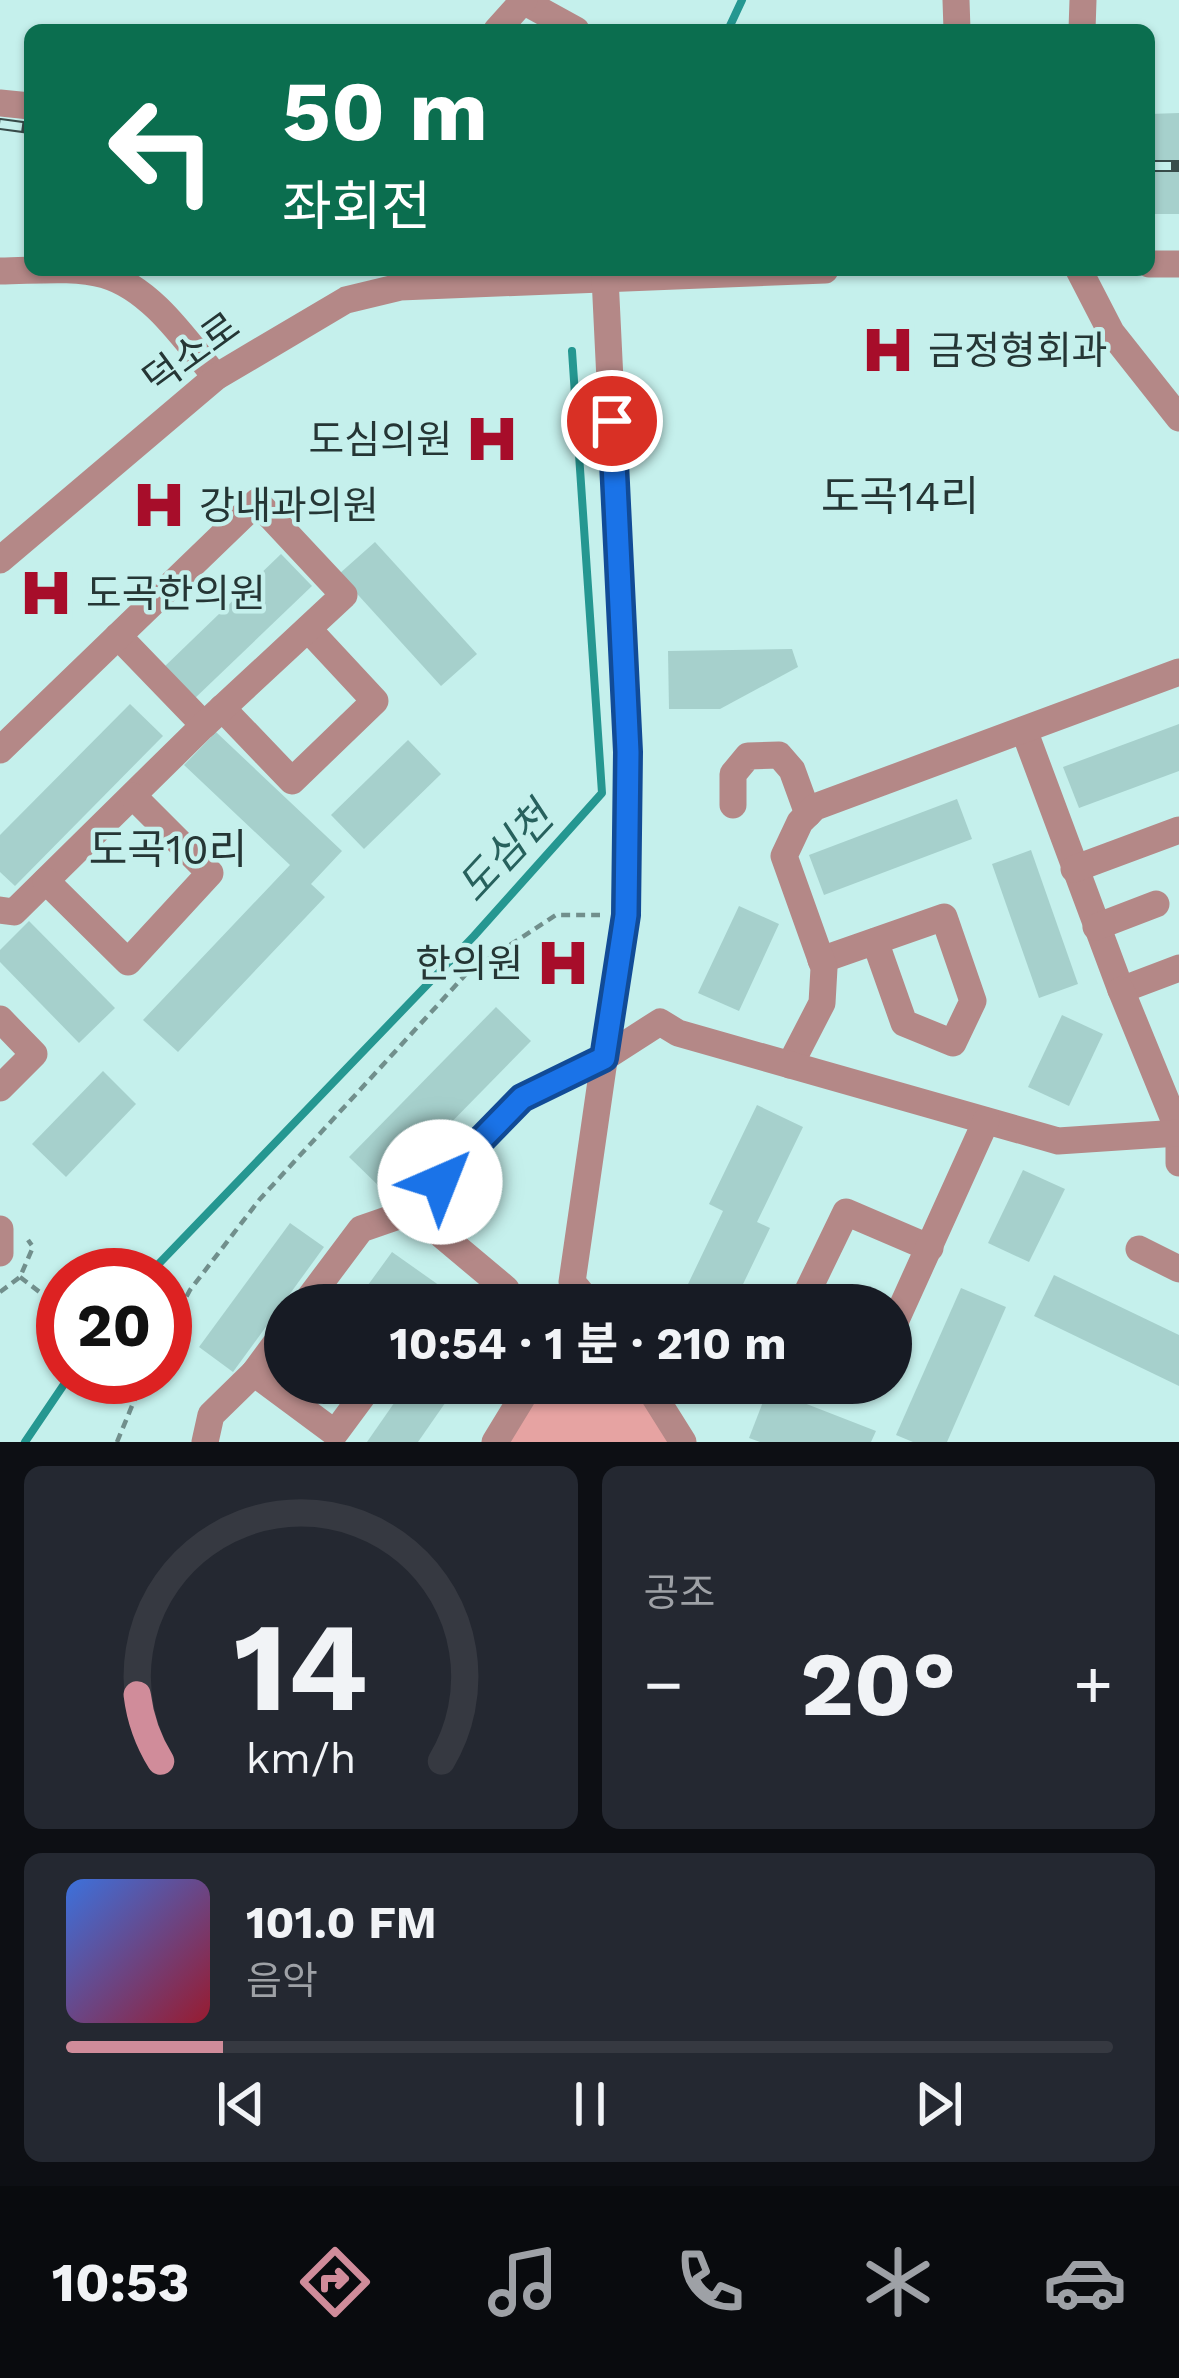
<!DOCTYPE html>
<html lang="ko">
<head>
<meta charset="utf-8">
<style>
  :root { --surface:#171b24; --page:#242831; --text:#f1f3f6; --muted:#9ea1a6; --line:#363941; --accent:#d08c9a }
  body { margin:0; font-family:"Work Sans","Noto Sans KR",sans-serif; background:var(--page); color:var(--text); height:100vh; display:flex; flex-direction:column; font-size:45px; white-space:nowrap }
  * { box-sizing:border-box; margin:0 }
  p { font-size:39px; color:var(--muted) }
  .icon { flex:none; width:66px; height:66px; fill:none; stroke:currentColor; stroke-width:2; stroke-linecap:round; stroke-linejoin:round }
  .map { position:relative; height:1442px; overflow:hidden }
  .sheet { display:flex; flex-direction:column; gap:24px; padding:24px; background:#0d0f14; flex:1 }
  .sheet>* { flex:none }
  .banner { position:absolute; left:24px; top:24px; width:1131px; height:252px; border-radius:18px; box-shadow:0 3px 9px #0004; background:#0b6e4f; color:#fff; overflow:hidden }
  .speed { position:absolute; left:36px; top:1248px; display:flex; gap:24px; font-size:60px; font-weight:700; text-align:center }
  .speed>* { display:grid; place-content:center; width:156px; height:156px; border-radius:50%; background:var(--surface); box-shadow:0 3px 9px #0004; line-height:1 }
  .speed .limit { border:18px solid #d22; background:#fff; color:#111 }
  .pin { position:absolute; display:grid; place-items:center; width:102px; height:102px; color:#fff; margin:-51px; border:6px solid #fff; border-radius:50%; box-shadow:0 3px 12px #0007 }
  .me { position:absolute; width:132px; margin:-66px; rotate:44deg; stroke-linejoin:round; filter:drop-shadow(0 0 9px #0008) }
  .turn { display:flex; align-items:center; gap:42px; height:252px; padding:0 60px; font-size:54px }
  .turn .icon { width:156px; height:156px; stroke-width:2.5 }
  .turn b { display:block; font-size:84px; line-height:102px }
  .big { font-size:90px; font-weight:700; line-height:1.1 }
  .sheet .tile { flex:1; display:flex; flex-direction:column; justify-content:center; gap:18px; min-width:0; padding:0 42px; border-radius:18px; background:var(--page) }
  .sheet .dial { align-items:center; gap:0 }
  .dial svg { height:312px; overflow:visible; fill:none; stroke:var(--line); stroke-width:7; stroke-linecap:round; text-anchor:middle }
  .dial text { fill:var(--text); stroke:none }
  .song { display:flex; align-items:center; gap:36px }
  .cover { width:144px; height:144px; border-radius:18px; background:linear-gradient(135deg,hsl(220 70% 55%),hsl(350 70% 35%)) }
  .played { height:12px; border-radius:6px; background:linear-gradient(90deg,var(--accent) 15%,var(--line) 15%) }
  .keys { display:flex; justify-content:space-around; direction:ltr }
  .heat { display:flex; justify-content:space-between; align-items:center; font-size:66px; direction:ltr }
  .sheet .tiles { flex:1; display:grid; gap:24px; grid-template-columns:1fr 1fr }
  .tile:last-child { grid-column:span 2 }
  .trip { position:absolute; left:264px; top:1284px; width:648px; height:120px; border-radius:60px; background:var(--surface); box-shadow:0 3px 9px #0004; font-weight:700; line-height:120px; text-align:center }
  .tabs { display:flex; height:192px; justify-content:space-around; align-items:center; background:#090b0e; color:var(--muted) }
  .tabs .icon { width:84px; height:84px }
  .tabs .current { color:var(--accent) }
  .tabs b { font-size:54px; color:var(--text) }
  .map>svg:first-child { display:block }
</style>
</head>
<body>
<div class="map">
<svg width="1179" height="1442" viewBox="0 0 1179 1442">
  <rect width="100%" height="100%" fill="#c5f0ec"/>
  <path fill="#e6a3a2" d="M542,1383H638L673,1442H505Z"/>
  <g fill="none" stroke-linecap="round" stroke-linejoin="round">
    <g stroke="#259791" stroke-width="8">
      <path d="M728,30L742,0"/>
      <path d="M148,1275L474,936L602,793L572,351"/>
      <path d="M25,1442L69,1377"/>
    </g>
  </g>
  <g fill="#a6d0cc">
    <path d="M1179,113V214H1149V114Z"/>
    <path d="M375,542L477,654L441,686L339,574Z"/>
    <path d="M281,554L312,586L193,700L162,669Z"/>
    <path d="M792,649L798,667L720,709H669L668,651Z"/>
    <path d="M130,704L163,736L15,886L0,872V835Z"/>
    <path d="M1179,724V771L1079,808L1063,767Z"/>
    <path d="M216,732L342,851L311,884L325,897L178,1052L143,1020L290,865L184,765Z"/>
    <path d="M408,740L441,774L364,849L331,815Z"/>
    <path d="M957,799L972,839L824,895L809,855Z"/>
    <path d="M1031,850L1078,984L1039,998L992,864Z"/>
    <path d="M739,906L779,924L739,1011L698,993Z"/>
    <path d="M29,921L115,1008L79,1043L0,962V950Z"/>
    <path d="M496,1007L531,1041L384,1191L349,1157Z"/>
    <path d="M1062,1015L1103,1034L1069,1106L1028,1087Z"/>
    <path d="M103,1071L136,1104L66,1177L32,1144Z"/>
    <path d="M757,1105L803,1127L757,1222L770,1228L733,1305H678L723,1211L709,1204Z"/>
    <path d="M1023,1170L1065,1189L1029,1262L988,1243Z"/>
    <path d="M290,1223L324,1247L233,1372L199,1347Z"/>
    <path d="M392,1252L467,1305H396L368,1285Z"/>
    <path d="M1054,1275L1179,1335V1386L1034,1316Z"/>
    <path d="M961,1288L1006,1307L947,1442H913L896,1435Z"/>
    <path d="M408,1383H459L418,1442H367Z"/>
    <path d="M768,1389L876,1431L871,1442H760L749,1438Z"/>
  </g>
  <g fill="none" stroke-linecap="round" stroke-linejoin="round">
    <g stroke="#718f8c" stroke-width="4.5" stroke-dasharray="9 6" stroke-linecap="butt">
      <path d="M20,1277L63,1310"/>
      <path d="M0,1292L20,1277L33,1247L28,1240"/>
      <path d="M165,1336L190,1290L260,1199L467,973L556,915H600"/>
      <path d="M117,1442L144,1377"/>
    </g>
    <g stroke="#b48887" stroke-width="27">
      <path d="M956,0L957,30"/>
      <path d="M523,1L576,30"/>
      <path d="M497,30L524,0"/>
      <path d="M1082,30L1083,0"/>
      <path d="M0,103L30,106"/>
      <path d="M1149,264H1179"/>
      <path d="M1079,270L1111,332L1179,418"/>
      <path d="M0,271C34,271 72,266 105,275C152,289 186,341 216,377"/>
      <path d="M0,560L216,377L346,300L400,287L825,270"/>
      <path d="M118,636L204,725"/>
      <path d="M222,708L292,781L375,701L308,629"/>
      <path d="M1024,730L1121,990L1179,968"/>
      <path d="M0,750L257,502L344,595L204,725L14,912L0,910"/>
      <path d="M733,805V774L748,756L779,755L792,770L808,814"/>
      <path d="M1074,869L1179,830"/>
      <path d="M46,881L128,962L210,873L133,796"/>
      <path d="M1096,927L1156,904"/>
      <path d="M821,960L944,917L973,1001L953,1043L904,1023L875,941"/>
      <path d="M1121,990L1179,1132"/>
      <path d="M0,1019L34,1054L0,1088"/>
      <path d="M790,1065L822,1003L824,968L784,856L800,822L815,807L1179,672"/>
      <path d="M1179,1138V1163"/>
      <path d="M0,1229V1253"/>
      <path d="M1139,1249L1179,1269"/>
      <path d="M506,1289L413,1211L522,1098L604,1058L660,1022L678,1033L1058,1141L1179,1133"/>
      <path d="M304,1305L361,1229L413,1211"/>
      <path d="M591,1305L572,1282L625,915L628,752L605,277"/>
      <path d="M801,1305L846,1212L930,1248"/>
      <path d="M285,1331L254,1373L335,1433L372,1383"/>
      <path d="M891,1331L986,1121"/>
      <path d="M646,1383L683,1442"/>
      <path d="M205,1442L211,1415L254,1373"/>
      <path d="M495,1442L531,1383"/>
    </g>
    <defs>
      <g id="rail">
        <path d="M0,124L30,128"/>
        <path d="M1149,166H1179"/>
      </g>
    </defs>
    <use href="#rail" stroke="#384c4a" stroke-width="12"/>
    <use href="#rail" stroke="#c5f0ec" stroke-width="8" stroke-dasharray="22" stroke-linecap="butt"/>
  </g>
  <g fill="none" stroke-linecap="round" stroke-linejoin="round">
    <defs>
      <path id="route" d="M440,1182L522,1098L604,1058L626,915L628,752L612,421"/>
    </defs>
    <use href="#route" stroke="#114b97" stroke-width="30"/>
    <use href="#route" stroke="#1a73e8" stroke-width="21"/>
  </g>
  <defs>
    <symbol id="hospital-bare" viewBox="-9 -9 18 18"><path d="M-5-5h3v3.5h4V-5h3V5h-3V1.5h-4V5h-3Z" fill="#a70d2a" stroke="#c5f0ec" stroke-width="2.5" paint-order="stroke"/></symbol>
  </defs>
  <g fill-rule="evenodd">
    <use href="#hospital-bare" x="850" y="312" width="76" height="76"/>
    <use href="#hospital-bare" x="454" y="401" width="76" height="76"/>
    <use href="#hospital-bare" x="121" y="467" width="76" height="76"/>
    <use href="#hospital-bare" x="8" y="555" width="76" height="76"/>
    <use href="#hospital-bare" x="525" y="925" width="76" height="76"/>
  </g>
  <g text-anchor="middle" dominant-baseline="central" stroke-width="9" stroke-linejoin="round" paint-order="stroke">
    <g font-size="39" fill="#253635" stroke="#c5f0ec" text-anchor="start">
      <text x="928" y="350">금정형회과</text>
      <text x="452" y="439" text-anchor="end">도심의원</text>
      <text x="199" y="505">강내과의원</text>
      <text x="86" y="593">도곡한의원</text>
      <text x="523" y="963" text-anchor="end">한의원</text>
    </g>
    <g font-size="39" fill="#253635" stroke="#c5f0ec">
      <text transform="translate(191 353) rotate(-36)">덕소로</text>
    </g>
    <g font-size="42" fill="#253635" stroke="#c5f0ec">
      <text x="900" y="496">도곡14리</text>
      <text x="168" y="849">도곡10리</text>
    </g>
    <g font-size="42" font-style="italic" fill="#27615d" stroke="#c5f0ec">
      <text transform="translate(505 852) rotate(-47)">도심천</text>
    </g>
  </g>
</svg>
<div class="speed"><div class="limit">20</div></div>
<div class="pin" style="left:612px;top:421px;background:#d93025"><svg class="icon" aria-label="arrive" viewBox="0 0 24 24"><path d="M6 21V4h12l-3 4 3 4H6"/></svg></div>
<svg class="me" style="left:440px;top:1182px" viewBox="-20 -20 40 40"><circle r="19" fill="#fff"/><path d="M0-13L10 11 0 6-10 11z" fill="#1a73e8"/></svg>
<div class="trip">10:54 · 1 분 · 210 m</div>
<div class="banner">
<div class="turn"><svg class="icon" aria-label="left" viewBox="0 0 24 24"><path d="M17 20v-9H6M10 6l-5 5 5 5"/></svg><div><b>50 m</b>좌회전</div></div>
</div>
</div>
<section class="sheet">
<div class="tiles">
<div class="tile dial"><svg viewBox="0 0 100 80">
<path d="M14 69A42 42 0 1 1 86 69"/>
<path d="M14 69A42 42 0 0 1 8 52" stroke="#d08c9a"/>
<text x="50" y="56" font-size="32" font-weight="700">14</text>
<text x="50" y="72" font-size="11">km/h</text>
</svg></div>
<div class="tile"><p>공조</p>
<div class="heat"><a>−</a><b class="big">20°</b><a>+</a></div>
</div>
<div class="tile">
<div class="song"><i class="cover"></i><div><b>101.0 FM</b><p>음악</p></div></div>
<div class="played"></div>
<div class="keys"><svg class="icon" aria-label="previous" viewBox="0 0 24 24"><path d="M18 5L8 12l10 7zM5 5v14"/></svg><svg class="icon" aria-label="pause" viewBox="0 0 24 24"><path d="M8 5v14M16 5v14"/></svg><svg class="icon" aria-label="next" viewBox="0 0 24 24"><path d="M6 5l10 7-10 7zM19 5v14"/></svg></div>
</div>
</div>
</section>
<nav class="tabs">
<b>10:53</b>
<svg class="icon current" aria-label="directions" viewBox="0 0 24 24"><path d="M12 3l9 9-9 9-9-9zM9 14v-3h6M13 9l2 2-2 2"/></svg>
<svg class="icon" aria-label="music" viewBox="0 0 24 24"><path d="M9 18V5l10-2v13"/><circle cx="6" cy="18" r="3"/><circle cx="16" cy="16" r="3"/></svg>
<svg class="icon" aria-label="phone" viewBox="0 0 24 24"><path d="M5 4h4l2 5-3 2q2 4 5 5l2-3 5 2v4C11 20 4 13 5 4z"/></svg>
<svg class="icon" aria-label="climate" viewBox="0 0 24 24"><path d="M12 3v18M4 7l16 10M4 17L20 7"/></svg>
<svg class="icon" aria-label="car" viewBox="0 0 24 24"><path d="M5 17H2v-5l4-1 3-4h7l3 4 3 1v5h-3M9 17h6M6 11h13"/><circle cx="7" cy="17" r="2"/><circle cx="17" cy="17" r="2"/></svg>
</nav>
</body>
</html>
